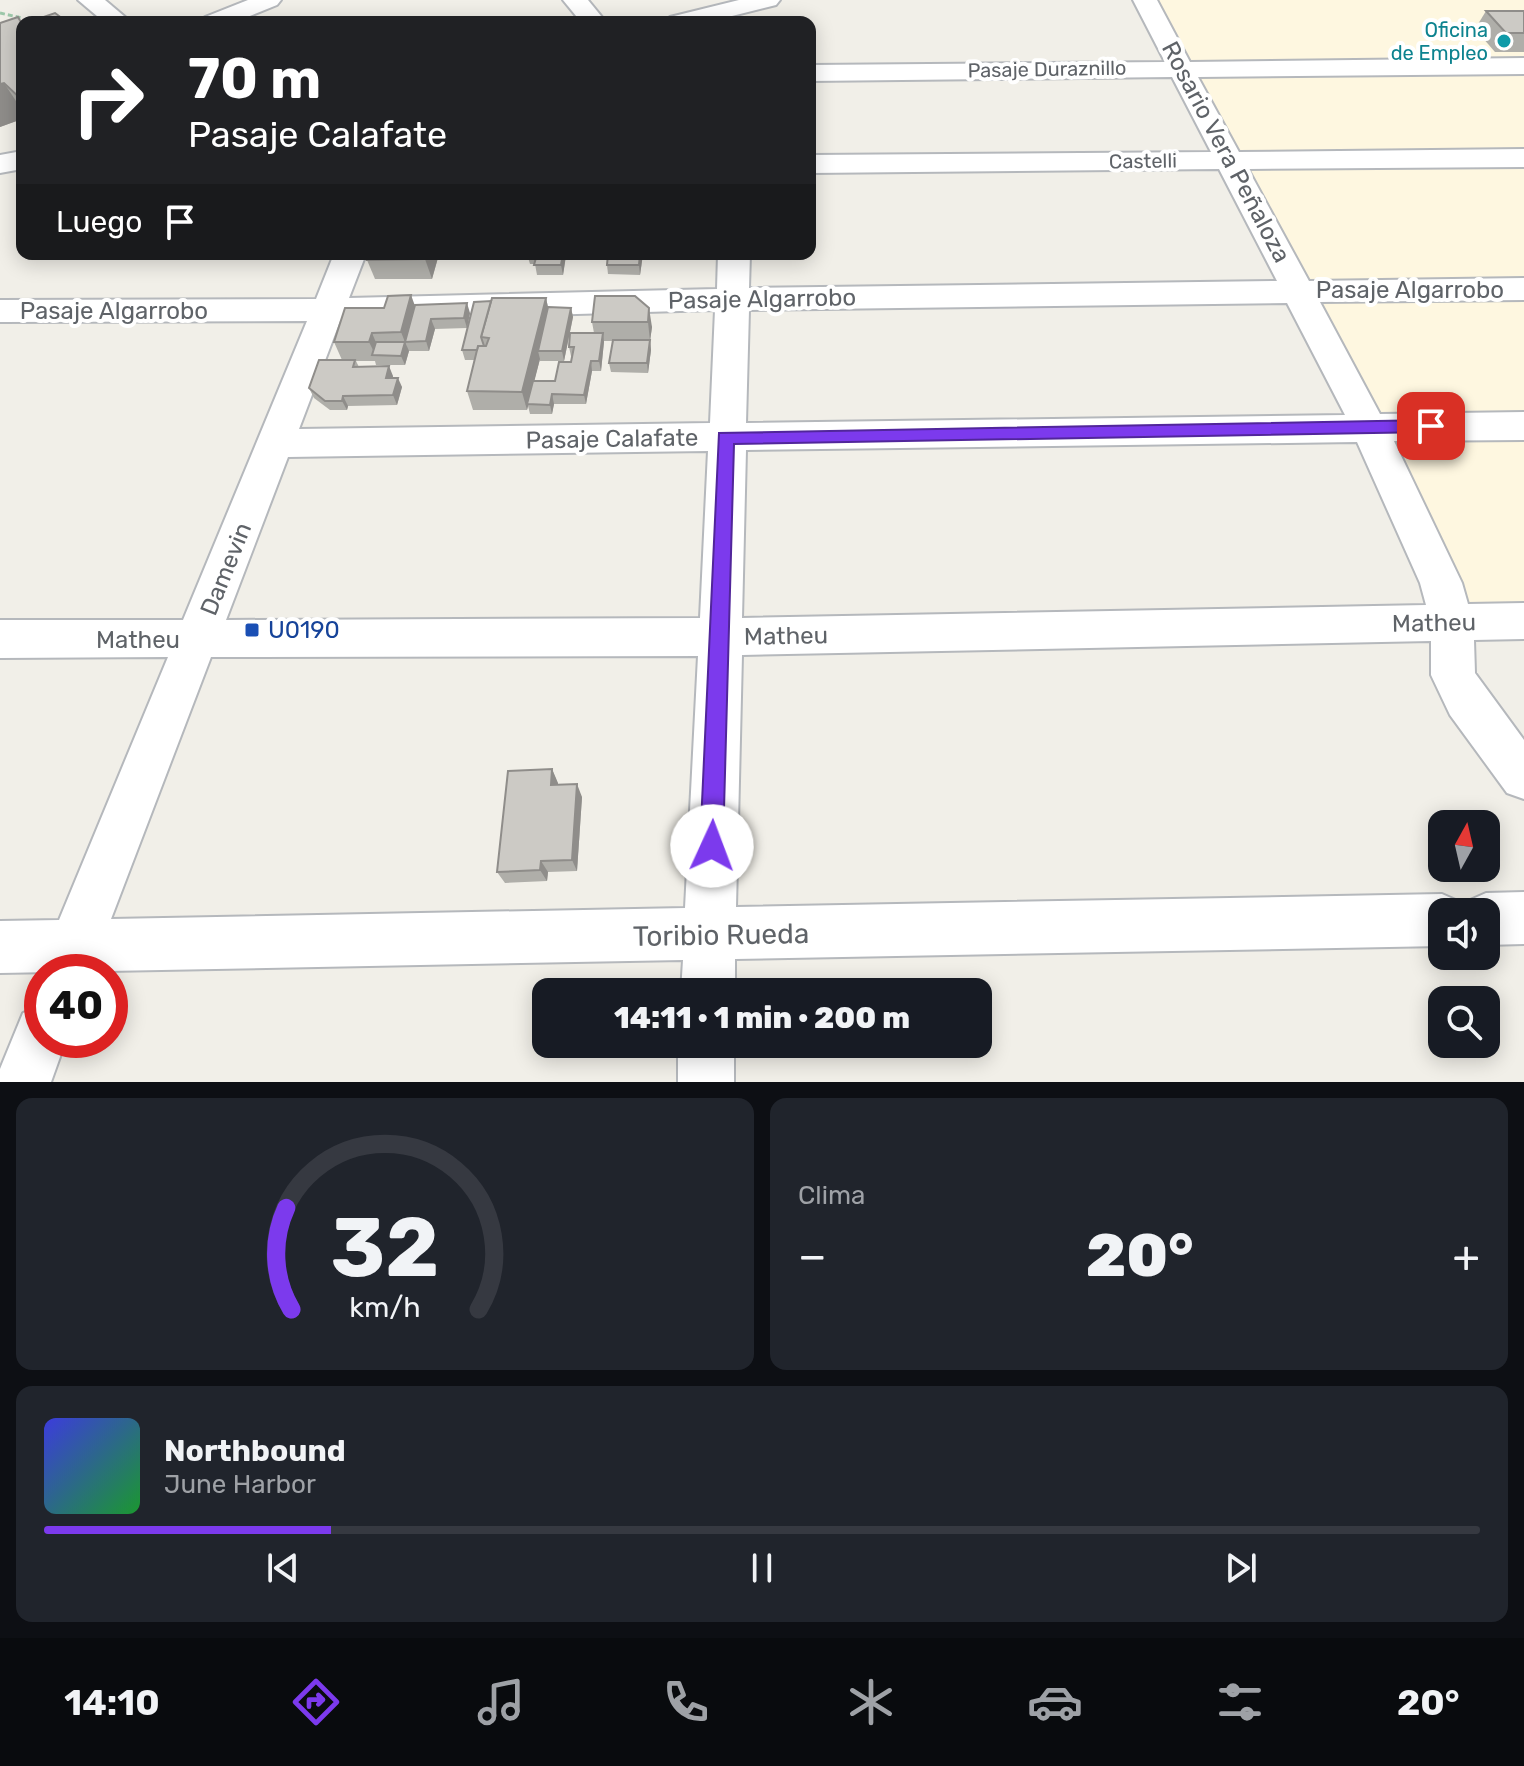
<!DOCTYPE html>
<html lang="es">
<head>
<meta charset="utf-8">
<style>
  :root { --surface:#171b24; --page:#20242c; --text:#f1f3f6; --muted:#9ea1a6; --line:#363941; --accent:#7c3aed }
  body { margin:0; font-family:Rubik,sans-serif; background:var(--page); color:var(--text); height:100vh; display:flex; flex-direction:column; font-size:30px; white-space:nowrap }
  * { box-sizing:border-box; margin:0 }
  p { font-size:26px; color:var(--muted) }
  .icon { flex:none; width:44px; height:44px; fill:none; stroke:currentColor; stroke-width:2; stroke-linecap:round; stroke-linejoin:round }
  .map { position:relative; height:1082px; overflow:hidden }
  .sheet { display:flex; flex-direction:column; gap:16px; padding:16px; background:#0d0f14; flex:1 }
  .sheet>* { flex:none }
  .top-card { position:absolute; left:16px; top:16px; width:800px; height:244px; border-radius:16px; box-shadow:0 4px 20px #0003; background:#202124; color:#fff; overflow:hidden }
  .needle { width:52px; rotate:8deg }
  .fabs { position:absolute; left:1428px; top:810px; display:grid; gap:16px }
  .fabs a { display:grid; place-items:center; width:72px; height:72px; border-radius:16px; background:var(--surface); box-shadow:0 4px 20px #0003; font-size:40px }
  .speed { position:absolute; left:24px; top:954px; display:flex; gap:16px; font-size:40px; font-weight:700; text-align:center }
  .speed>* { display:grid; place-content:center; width:104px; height:104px; border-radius:50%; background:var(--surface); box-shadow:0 4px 20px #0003; line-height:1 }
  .speed .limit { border:12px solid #d22; background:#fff; color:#111 }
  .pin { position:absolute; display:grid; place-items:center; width:68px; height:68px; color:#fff; margin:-34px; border-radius:16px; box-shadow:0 4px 12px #0006 }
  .me { position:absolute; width:88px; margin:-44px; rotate:2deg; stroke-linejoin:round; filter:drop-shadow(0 0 6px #0008) }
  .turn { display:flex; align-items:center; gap:28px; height:168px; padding:0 40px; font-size:36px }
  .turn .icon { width:104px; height:104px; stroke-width:2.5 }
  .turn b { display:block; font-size:56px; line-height:68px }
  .then { display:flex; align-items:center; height:76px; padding:0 40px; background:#0003; gap:16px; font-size:30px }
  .big { font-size:60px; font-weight:800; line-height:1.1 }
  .sheet .tile { flex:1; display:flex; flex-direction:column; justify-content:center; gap:12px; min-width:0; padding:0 28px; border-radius:16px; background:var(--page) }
  .sheet .dial { align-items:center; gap:0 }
  .dial svg { height:208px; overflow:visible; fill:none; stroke:var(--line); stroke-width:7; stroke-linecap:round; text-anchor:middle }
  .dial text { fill:var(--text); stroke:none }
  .song { display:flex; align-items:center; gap:24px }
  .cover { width:96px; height:96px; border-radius:12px; background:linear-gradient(135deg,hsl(240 70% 55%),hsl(130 70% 35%)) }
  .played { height:8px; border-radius:4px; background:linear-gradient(90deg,var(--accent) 20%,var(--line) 20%) }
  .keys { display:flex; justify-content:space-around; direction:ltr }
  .heat { display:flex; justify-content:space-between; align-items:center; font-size:44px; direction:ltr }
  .sheet .tiles { flex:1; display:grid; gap:16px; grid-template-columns:1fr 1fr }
  .tile:last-child { grid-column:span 2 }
  .trip { position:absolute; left:532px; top:978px; width:460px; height:80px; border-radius:16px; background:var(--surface); box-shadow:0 4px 20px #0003; font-weight:800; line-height:80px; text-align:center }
  .tab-bar { display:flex; height:128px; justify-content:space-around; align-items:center; background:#090b0e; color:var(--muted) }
  .tab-bar .icon { width:56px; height:56px }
  .tab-bar .selected { color:var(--accent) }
  .tab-bar b { font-size:36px; color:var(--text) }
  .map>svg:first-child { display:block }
</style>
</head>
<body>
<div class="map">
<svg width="1524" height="1082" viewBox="0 0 1524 1082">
  <rect width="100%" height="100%" fill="#f1efe8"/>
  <path fill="#fef7e0" d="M1145,0H1524V621L1452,623Z"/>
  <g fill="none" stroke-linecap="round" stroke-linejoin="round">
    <defs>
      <g id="minor">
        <path d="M78,0H105L131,22H104Z"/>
        <path d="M248,0H281L277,5L235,22H202L205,17Z"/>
        <path d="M563,0H588L606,22H581Z"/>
        <path d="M739,0H780L776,5L708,22H667L670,17Z"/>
        <path d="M1133,0H1157L1190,62L1524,58V74L1198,77L1239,152L1524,149V167L1248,169L1309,281L1524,278V300L1320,302L1380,414L1524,412V440L1394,441L1462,583L1468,604L1524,603V639L1474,640L1475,673L1524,740V799L1507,793L1450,715L1431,675V641L742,655L736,907L1442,894L1460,902L1464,911L1468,901L1486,893L1524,892V944L1486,945V912H1442V946L735,959V992H681L683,960L0,973V921L59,920L168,657L0,658V620H183L307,321L0,322V300L316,299L334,254H366L349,298L717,289L718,254H750L749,288L1277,281L1219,169L810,173V155L1211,152L1172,77L810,81V65L1165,62ZM1287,303L1345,415L746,423L749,310ZM715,310L710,423L299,429L340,321ZM1357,442L1420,583L1426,605L742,618L746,450ZM708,451L700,618L226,620L288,457ZM698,656L685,908L111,919L211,657Z"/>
        <path d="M22,151V169L0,173V155Z"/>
        <path d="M42,1005V1040H66L51,1082H0V1069L23,1013Z"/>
        <rect x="678" y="1044" width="56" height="38"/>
      </g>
    </defs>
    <use href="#minor" stroke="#b5b8bc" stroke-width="4"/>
    <path stroke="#9cc7a9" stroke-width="3" stroke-dasharray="5 3" stroke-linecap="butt" d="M0,13L22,18"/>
    <use href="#minor" fill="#fff" fill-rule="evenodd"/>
  </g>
  <g fill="#afaea9">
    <path d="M1486,11H1524V52H1495L1475,29Z"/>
    <path d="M0,23L22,24V119L0,127Z"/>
    <path d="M369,254H439L432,279H375L367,260Z"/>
    <path d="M527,254H566L563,275H537L535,264H530Z"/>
    <path d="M608,254H643L640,275L608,274L607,265Z"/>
    <path d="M635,296L652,327L650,341L651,350L648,373L611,372L609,363L613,341H604L601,371H592L586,404H554L552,414H530L528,406L527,410H473L467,391L475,360H465L462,350L546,298L548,307L571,308L573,317L564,361H540V359L534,381H555L571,362L572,356H571L569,347L594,333L592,322Z"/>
    <path d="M415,305L470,313L467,328L435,329L429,351H409L405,365H376L375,361H356L359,367L393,376V378L402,387L397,405L348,406L347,410H330L314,398L309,388L342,360L334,342Z"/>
    <path d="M552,769L558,784L582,797L577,871L548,872L547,881L505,883L497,872Z"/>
  </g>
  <g fill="#8f8d8a">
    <path d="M4,83L22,110V119L0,127V84Z"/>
    <path d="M427,254H439L432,279L425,259Z"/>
    <path d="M563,254H566V256L563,275L561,265Z"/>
    <path d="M640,254H643L640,275L639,265Z"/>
    <path d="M411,295L418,314L405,342L401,332Z"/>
    <path d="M546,298L550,317L538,351L540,359L527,410L522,392Z"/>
    <path d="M467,303L470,313L467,328L464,318Z"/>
    <path d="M571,308L573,317L564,361L562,351Z"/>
    <path d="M649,308L652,327L650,341L648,322Z"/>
    <path d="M431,319L435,329L429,351L426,341Z"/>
    <path d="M372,333L380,352L376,356L369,342Z"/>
    <path d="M603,333L604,342L601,371L599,361Z"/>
    <path d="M650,340L651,350L648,373L647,363Z"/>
    <path d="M405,342L409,351L405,365L401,356Z"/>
    <path d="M591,361L592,371L586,404L584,395Z"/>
    <path d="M389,366L393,376L390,387L386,378Z"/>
    <path d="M398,378L402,387L397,405L393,395Z"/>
    <path d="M552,394L554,404L552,414L550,405Z"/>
    <path d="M343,396L348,406L347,410L342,401Z"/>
    <path d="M552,769L558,783L557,798L551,785Z"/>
    <path d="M577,784L582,797L577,871L572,860Z"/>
    <path d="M541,861L548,872L547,881L540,870Z"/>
  </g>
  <g fill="#cccac5" stroke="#8f8d8a" stroke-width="2">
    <path d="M1486,11H1524V33H1506Z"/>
    <path d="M55,13L67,22H29Z"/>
    <path d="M18,17L22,24V100L4,83L0,84V23Z"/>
    <path d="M369,254H427L425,259L367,260Z"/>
    <path d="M527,254H563L561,265H534L537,254Z"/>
    <path d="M608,254H640L639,265H607Z"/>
    <path d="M411,295L401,332L372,333L369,342H334L345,308H384L388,296Z"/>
    <path d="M595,296H635L649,308L648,322H592Z"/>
    <path d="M492,298H546L522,392L467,391L478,346H486L489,338L481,337Z"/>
    <path d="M491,301L481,337L484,346H478L477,350H462L474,302Z"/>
    <path d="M467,303L464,318L431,319L426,341L405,342L415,305Z"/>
    <path d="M548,307L571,308L562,351H538Z"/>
    <path d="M570,333H603L599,361H591L584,395L552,394L550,405L527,404L533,381H555L559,362H571L574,347H569Z"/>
    <path d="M613,340H650L647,363H609Z"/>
    <path d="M376,342H405L401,356L372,355Z"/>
    <path d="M319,360H355L353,367L389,366L386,378H398L393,395L343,396L342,401H325L309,388Z"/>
    <path d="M552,769L551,785L577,784L572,860L541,861L540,870L497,872L508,771Z"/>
  </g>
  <path fill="#7c3aed" stroke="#51269a" stroke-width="2" d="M1431,420L1439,426L1431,432L734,444L723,846L720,854L712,857L704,854L700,846L719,433Z"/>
  <circle fill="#0f9aa8" stroke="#fff" stroke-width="3" cx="1504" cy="41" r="8"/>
  <rect fill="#1a4fb4" stroke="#fff" stroke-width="3" x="244" y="622" width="16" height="16" rx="4"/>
  <g text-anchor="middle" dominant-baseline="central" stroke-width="8" stroke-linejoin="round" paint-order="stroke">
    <g font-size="20" fill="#0d838f" stroke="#fff" text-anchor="end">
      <text x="1488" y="30">Oficina<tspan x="1488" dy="23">de Empleo</tspan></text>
    </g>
    <g font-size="20" fill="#5f6368" stroke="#fff">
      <text transform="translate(1047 69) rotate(-1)">Pasaje Duraznillo</text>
      <text transform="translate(1143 161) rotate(-1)">Castelli</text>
    </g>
    <g font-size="24" fill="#5f6368" stroke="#fff">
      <text transform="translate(1226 152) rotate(62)">Rosario Vera Peñaloza</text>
      <text x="1410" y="290">Pasaje Algarrobo</text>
      <text transform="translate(762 299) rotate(-1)">Pasaje Algarrobo</text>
      <text x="114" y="311">Pasaje Algarrobo</text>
      <text transform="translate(612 439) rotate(-1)">Pasaje Calafate</text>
      <text transform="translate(226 569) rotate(-68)">Damevin</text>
      <text transform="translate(1434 623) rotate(-1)">Matheu</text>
      <text transform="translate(786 636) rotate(-1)">Matheu</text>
      <text x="138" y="640">Matheu</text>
    </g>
    <g font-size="24" fill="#164399" stroke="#fff" text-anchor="start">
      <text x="268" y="630">U0190</text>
    </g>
    <g font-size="28" fill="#5f6368" stroke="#fff">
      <text transform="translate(721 935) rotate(-1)">Toribio Rueda</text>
    </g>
  </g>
</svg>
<div class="fabs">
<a><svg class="needle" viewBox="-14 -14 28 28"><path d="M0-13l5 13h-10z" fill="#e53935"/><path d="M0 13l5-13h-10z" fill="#9ea1a6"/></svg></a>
<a><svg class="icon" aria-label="sound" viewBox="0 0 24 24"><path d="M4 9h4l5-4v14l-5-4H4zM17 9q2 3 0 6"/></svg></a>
<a><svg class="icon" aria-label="search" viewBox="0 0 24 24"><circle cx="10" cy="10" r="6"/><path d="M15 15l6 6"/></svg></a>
</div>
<div class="speed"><div class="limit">40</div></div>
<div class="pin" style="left:1431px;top:426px;background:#d93025"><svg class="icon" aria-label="arrive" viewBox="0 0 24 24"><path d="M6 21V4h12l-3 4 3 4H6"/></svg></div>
<svg class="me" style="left:712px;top:846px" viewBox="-20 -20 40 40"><circle r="19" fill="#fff"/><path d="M0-13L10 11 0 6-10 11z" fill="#7c3aed"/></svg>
<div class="trip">14:11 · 1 min · 200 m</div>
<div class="top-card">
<div class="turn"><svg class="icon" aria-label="right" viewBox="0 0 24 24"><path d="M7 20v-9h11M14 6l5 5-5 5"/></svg><div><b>70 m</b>Pasaje Calafate</div></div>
<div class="then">Luego<svg class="icon" aria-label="arrive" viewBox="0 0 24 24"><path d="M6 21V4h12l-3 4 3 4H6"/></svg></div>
</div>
</div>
<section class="sheet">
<div class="tiles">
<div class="tile dial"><svg viewBox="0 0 100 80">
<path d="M14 69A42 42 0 1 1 86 69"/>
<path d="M14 69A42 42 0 0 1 12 30" stroke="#7c3aed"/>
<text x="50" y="56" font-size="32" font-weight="700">32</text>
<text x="50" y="72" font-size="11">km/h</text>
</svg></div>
<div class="tile"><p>Clima</p>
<div class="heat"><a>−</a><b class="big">20°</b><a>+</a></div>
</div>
<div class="tile">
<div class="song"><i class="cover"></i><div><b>Northbound</b><p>June Harbor</p></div></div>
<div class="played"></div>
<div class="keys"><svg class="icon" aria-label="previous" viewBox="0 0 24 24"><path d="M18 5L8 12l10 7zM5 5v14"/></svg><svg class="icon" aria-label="pause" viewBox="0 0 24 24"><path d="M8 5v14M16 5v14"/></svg><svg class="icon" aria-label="next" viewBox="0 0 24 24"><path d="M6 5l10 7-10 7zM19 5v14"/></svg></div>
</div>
</div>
</section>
<nav class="tab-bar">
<b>14:10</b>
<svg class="icon selected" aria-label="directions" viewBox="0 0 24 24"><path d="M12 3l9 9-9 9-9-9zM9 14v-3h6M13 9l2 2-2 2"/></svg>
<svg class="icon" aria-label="music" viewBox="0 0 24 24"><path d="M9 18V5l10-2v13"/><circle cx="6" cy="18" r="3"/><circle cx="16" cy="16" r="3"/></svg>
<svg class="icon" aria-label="phone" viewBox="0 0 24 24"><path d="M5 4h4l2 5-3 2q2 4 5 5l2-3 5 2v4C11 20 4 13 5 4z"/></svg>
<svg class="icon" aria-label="climate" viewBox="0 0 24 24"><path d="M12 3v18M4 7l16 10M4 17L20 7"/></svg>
<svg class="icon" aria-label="car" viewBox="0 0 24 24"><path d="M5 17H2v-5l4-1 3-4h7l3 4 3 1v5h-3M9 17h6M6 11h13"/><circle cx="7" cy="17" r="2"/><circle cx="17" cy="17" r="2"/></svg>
<svg class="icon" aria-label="filters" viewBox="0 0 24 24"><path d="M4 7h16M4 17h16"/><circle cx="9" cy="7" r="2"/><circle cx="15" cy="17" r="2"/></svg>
<b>20°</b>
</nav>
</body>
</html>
